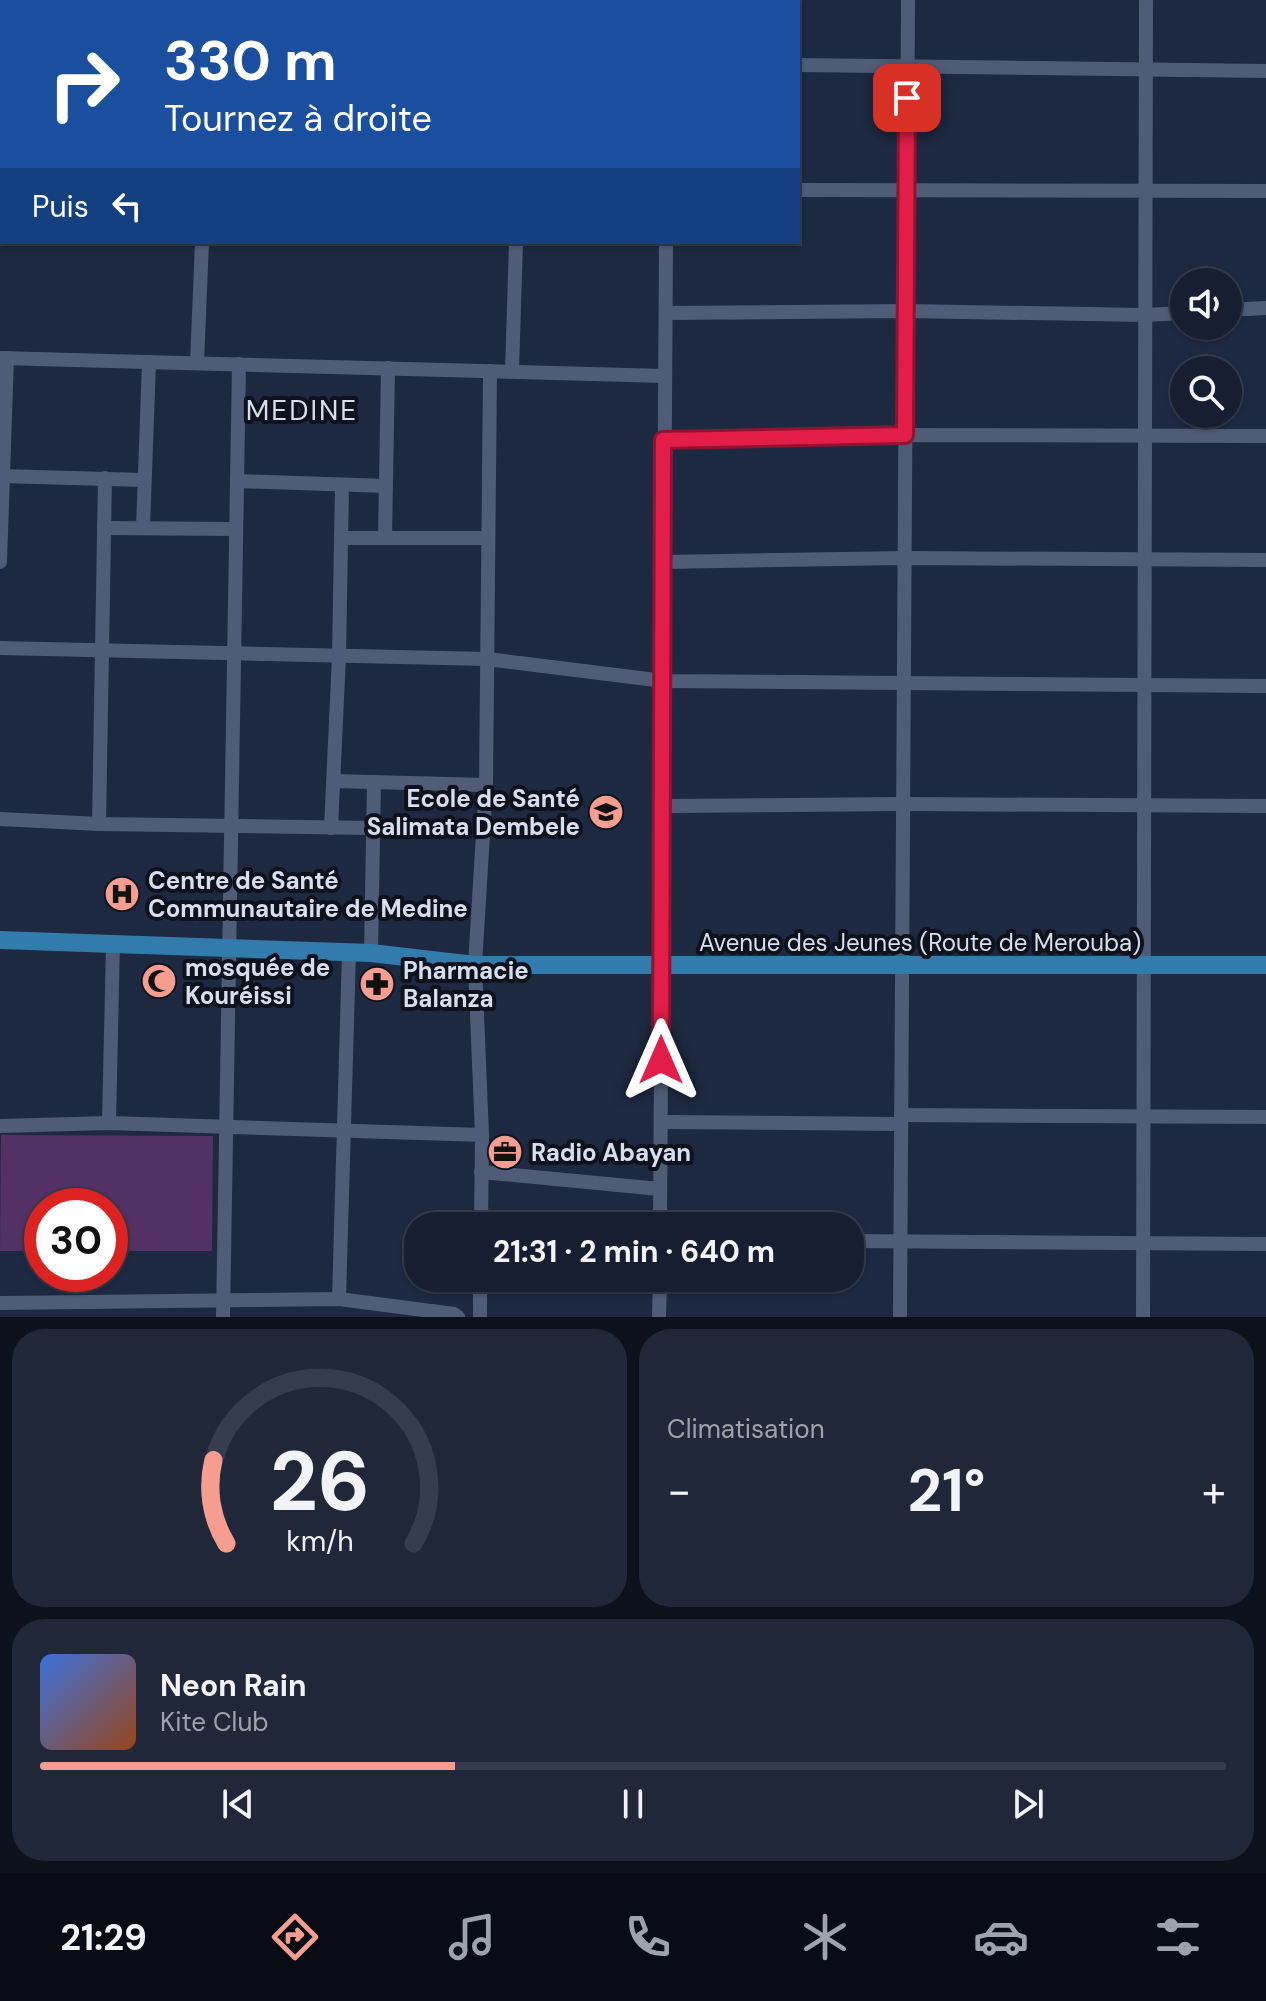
<!DOCTYPE html>
<html lang="fr">
<head>
<meta charset="utf-8">
<style>
  :root { --surface:#161f31; --page:#1f2739; --text:#f1f3f6; --muted:#9ea2ab; --line:#353d4d; --accent:#f59d8e }
  body { margin:0; font-family:"DM Sans",sans-serif; background:var(--page); color:var(--text); height:100vh; display:flex; flex-direction:column; font-size:30px; white-space:nowrap }
  * { box-sizing:border-box; margin:0 }
  p { font-size:26px; color:var(--muted) }
  .icon { flex:none; width:44px; height:44px; fill:none; stroke:currentColor; stroke-width:2; stroke-linecap:round; stroke-linejoin:round }
  .map { position:relative; height:1317px; overflow:hidden }
  .details { display:flex; flex-direction:column; gap:12px; padding:12px; background:#0c111b; flex:1 }
  .details>* { flex:none }
  .hud { position:absolute; left:0px; top:0px; width:800px; height:244px; box-shadow:0 2px 6px #0004,0 0 0 2px var(--line); background:#1a4fa0; color:#fff; overflow:hidden }
  .controls { position:absolute; left:1170px; top:268px; display:grid; gap:16px }
  .controls a { display:grid; place-items:center; width:72px; height:72px; border-radius:50%; background:var(--surface); box-shadow:0 2px 6px #0004,0 0 0 2px var(--line); font-size:40px }
  .speed { position:absolute; left:24px; top:1188px; display:flex; gap:16px; font-size:40px; font-weight:700; text-align:center }
  .speed>* { display:grid; place-content:center; width:104px; height:104px; border-radius:50%; background:var(--surface); box-shadow:0 2px 6px #0004,0 0 0 2px var(--line); line-height:1 }
  .speed .limit { border:12px solid #d22; background:#fff; color:#111 }
  .pin { position:absolute; display:grid; place-items:center; width:68px; height:68px; color:#fff; margin:-34px; border-radius:16px; box-shadow:0 4px 12px #0006 }
  .me { position:absolute; width:88px; margin:-44px; rotate:0deg; stroke-linejoin:round; filter:drop-shadow(0 0 6px #0008) }
  .turn { display:flex; align-items:center; gap:28px; height:168px; padding:0 32px; font-size:36px }
  .turn .icon { width:104px; height:104px; stroke-width:2.5 }
  .turn b { display:block; font-size:56px; line-height:68px }
  .then { display:flex; align-items:center; height:76px; padding:0 32px; background:#0003; gap:16px; font-size:30px }
  .big { font-size:60px; font-weight:700; line-height:1.1 }
  .details .widget { flex:1; display:flex; flex-direction:column; justify-content:center; gap:12px; min-width:0; padding:0 28px; border-radius:32px; background:var(--page) }
  .details .dial { align-items:center; gap:0 }
  .dial svg { height:208px; overflow:visible; fill:none; stroke:var(--line); stroke-width:7; stroke-linecap:round; text-anchor:middle }
  .dial text { fill:var(--text); stroke:none }
  .song { display:flex; align-items:center; gap:24px }
  .cover { width:96px; height:96px; border-radius:12px; background:linear-gradient(135deg,hsl(220 70% 55%),hsl(20 70% 35%)) }
  .played { height:8px; border-radius:4px; background:linear-gradient(90deg,var(--accent) 35%,var(--line) 35%) }
  .keys { display:flex; justify-content:space-around; direction:ltr }
  .heat { display:flex; justify-content:space-between; align-items:center; font-size:44px; direction:ltr }
  .details .tiles { flex:1; display:grid; gap:12px; grid-template-columns:1fr 1fr }
  .widget:last-child { grid-column:span 2 }
  .trip { position:absolute; left:404px; top:1212px; width:460px; height:80px; border-radius:32px; background:var(--surface); box-shadow:0 2px 6px #0004,0 0 0 2px var(--line); font-weight:700; line-height:80px; text-align:center }
  .tab-bar { display:flex; height:128px; justify-content:space-around; align-items:center; background:#090c14; color:var(--muted) }
  .tab-bar .icon { width:56px; height:56px }
  .tab-bar .active { color:var(--accent) }
  .tab-bar b { font-size:36px; color:var(--text) }
  .map>svg:first-child { display:block }
</style>
</head>
<body>
<div class="map">
<svg width="1266" height="1317" viewBox="0 0 1266 1317">
  <rect width="100%" height="100%" fill="#1d2941"/>
  <path fill="#543165" d="M1,1135L213,1136L212,1251H110V1206H42V1251H0Z"/>
  <g fill="none" stroke-linecap="round" stroke-linejoin="round">
    <g stroke="#4e5c77" stroke-width="14">
      <path d="M666,0V2"/>
      <path d="M101,2V0"/>
      <path d="M211,2L212,0"/>
      <path d="M335,2V0"/>
      <path d="M0,43H2"/>
      <path d="M798,65L1266,71"/>
      <path d="M798,190L1266,191"/>
      <path d="M0,211H2"/>
      <path d="M1228,310L1266,308"/>
      <path d="M666,313L906,311L1144,315L1184,313"/>
      <path d="M0,358L664,376"/>
      <path d="M197,363L202,242"/>
      <path d="M512,371L516,242"/>
      <path d="M663,440L905,435L1266,436"/>
      <path d="M0,476L143,480"/>
      <path d="M237,481L386,486"/>
      <path d="M104,528L236,529"/>
      <path d="M143,528L149,362"/>
      <path d="M341,538H488"/>
      <path d="M385,538L388,368"/>
      <path d="M0,562L7,358"/>
      <path d="M663,562L904,558L1266,560"/>
      <path d="M0,648L487,659L664,681L1266,686"/>
      <path d="M334,781L486,785"/>
      <path d="M663,806L903,804L1266,806"/>
      <path d="M0,819L99,824L374,828"/>
      <path d="M99,824L105,478"/>
      <path d="M331,828L339,656L342,485"/>
      <path d="M371,953L374,782"/>
      <path d="M901,1115L1266,1117"/>
      <path d="M661,1122L901,1124"/>
      <path d="M109,1123L113,943"/>
      <path d="M0,1126L109,1123L482,1135"/>
      <path d="M481,1172L660,1189"/>
      <path d="M481,1226L482,1135L475,965L486,785L490,371"/>
      <path d="M660,1226L666,242"/>
      <path d="M850,1241L1266,1244"/>
      <path d="M339,1299L349,952"/>
      <path d="M0,1303L339,1299L454,1314L458,1317"/>
      <path d="M223,1317L239,364"/>
      <path d="M480,1317V1278"/>
      <path d="M659,1317L660,1278"/>
      <path d="M900,1317L908,0"/>
      <path d="M1143,1317L1146,0"/>
    </g>
    <path stroke="#317cac" stroke-width="18" d="M0,940L371,953L475,965H1266"/>
  </g>
  <g fill="none" stroke-linecap="round" stroke-linejoin="round">
    <defs>
      <path id="route" d="M661,1060L663,440L905,435L907,98"/>
    </defs>
    <use href="#route" stroke="#92132f" stroke-width="20"/>
    <use href="#route" stroke="#e11d48" stroke-width="14"/>
  </g>
  <defs>
    <symbol id="school-disc" viewBox="-11 -11 22 22"><circle r="9.5" fill="#f59d8e" stroke="#0d121c"/><path d="M0-5L7-2L0 1L-7-2ZM-4 1L0 2.5L4 1V4Q0 6-4 4Z" fill="#111"/></symbol>
    <symbol id="hospital-disc" viewBox="-11 -11 22 22"><circle r="9.5" fill="#f59d8e" stroke="#0d121c"/><path d="M-5-5h3v3.5h4V-5h3V5h-3V1.5h-4V5h-3Z" fill="#111"/></symbol>
    <symbol id="mosque-disc" viewBox="-11 -11 22 22"><circle r="9.5" fill="#f59d8e" stroke="#0d121c"/><path d="M3.5-4.9A6 6 0 1 0 3.5 4.9A5 5 0 1 1 3.5-4.9Z" fill="#111"/></symbol>
    <symbol id="pharmacy-disc" viewBox="-11 -11 22 22"><circle r="9.5" fill="#f59d8e" stroke="#0d121c"/><path d="M-2-6h4v4h4v4h-4v4h-4v-4h-4v-4h4Z" fill="#111"/></symbol>
    <symbol id="office-disc" viewBox="-11 -11 22 22"><circle r="9.5" fill="#f59d8e" stroke="#0d121c"/><path d="M-6-3h4V-5.5h4V-3h4V5H-6ZM-1-4.5V-3h2v-1.5ZM-6 0V1H6V0Z" fill="#111"/></symbol>
  </defs>
  <g fill-rule="evenodd">
    <use href="#school-disc" x="586" y="792" width="40" height="40"/>
    <use href="#hospital-disc" x="102" y="874" width="40" height="40"/>
    <use href="#mosque-disc" x="139" y="961" width="40" height="40"/>
    <use href="#pharmacy-disc" x="357" y="964" width="40" height="40"/>
    <use href="#office-disc" x="485" y="1132" width="40" height="40"/>
  </g>
  <g text-anchor="middle" dominant-baseline="central" stroke-width="8" stroke-linejoin="round" paint-order="stroke">
    <g font-size="24" font-weight="bold" fill="#d7dfef" stroke="#0d121c" text-anchor="start">
      <text x="580" y="798" text-anchor="end">Ecole de Santé<tspan x="580" dy="28">Salimata Dembele</tspan></text>
      <text x="148" y="880">Centre de Santé<tspan x="148" dy="28">Communautaire de Medine</tspan></text>
      <text x="185" y="967">mosquée de<tspan x="185" dy="28">Kouréissi</tspan></text>
      <text x="403" y="970">Pharmacie<tspan x="403" dy="28">Balanza</tspan></text>
      <text x="531" y="1152">Radio Abayan</text>
    </g>
    <g font-size="24" fill="#d7dfef" stroke="#0d121c">
      <text x="920" y="942">Avenue des Jeunes (Route de Merouba)</text>
    </g>
    <g font-size="28" letter-spacing="2" fill="#d7dfef" stroke="#0d121c">
      <text x="302" y="410">MEDINE</text>
    </g>
  </g>
</svg>
<div class="controls">
<a><svg class="icon" aria-label="sound" viewBox="0 0 24 24"><path d="M4 9h4l5-4v14l-5-4H4zM17 9q2 3 0 6"/></svg></a>
<a><svg class="icon" aria-label="search" viewBox="0 0 24 24"><circle cx="10" cy="10" r="6"/><path d="M15 15l6 6"/></svg></a>
</div>
<div class="speed"><div class="limit">30</div></div>
<div class="pin" style="left:907px;top:98px;background:#d93025"><svg class="icon" aria-label="arrive" viewBox="0 0 24 24"><path d="M6 21V4h12l-3 4 3 4H6"/></svg></div>
<svg class="me" style="left:661px;top:1060px" viewBox="-20 -20 40 40"><path d="M0-17L14 15 0 8-14 15z" fill="#e11d48" stroke="#fff" stroke-width="4"/></svg>
<div class="trip">21:31 · 2 min · 640 m</div>
<div class="hud">
<div class="turn"><svg class="icon" aria-label="right" viewBox="0 0 24 24"><path d="M7 20v-9h11M14 6l5 5-5 5"/></svg><div><b>330 m</b>Tournez à droite</div></div>
<div class="then">Puis<svg class="icon" aria-label="left" viewBox="0 0 24 24"><path d="M17 20v-9H6M10 6l-5 5 5 5"/></svg></div>
</div>
</div>
<section class="details">
<div class="tiles">
<div class="widget dial"><svg viewBox="0 0 100 80">
<path d="M14 69A42 42 0 1 1 86 69"/>
<path d="M14 69A42 42 0 0 1 9 37" stroke="#f59d8e"/>
<text x="50" y="56" font-size="32" font-weight="700">26</text>
<text x="50" y="72" font-size="11">km/h</text>
</svg></div>
<div class="widget"><p>Climatisation</p>
<div class="heat"><a>−</a><b class="big">21°</b><a>+</a></div>
</div>
<div class="widget">
<div class="song"><i class="cover"></i><div><b>Neon Rain</b><p>Kite Club</p></div></div>
<div class="played"></div>
<div class="keys"><svg class="icon" aria-label="previous" viewBox="0 0 24 24"><path d="M18 5L8 12l10 7zM5 5v14"/></svg><svg class="icon" aria-label="pause" viewBox="0 0 24 24"><path d="M8 5v14M16 5v14"/></svg><svg class="icon" aria-label="next" viewBox="0 0 24 24"><path d="M6 5l10 7-10 7zM19 5v14"/></svg></div>
</div>
</div>
</section>
<nav class="tab-bar">
<b>21:29</b>
<svg class="icon active" aria-label="directions" viewBox="0 0 24 24"><path d="M12 3l9 9-9 9-9-9zM9 14v-3h6M13 9l2 2-2 2"/></svg>
<svg class="icon" aria-label="music" viewBox="0 0 24 24"><path d="M9 18V5l10-2v13"/><circle cx="6" cy="18" r="3"/><circle cx="16" cy="16" r="3"/></svg>
<svg class="icon" aria-label="phone" viewBox="0 0 24 24"><path d="M5 4h4l2 5-3 2q2 4 5 5l2-3 5 2v4C11 20 4 13 5 4z"/></svg>
<svg class="icon" aria-label="climate" viewBox="0 0 24 24"><path d="M12 3v18M4 7l16 10M4 17L20 7"/></svg>
<svg class="icon" aria-label="car" viewBox="0 0 24 24"><path d="M5 17H2v-5l4-1 3-4h7l3 4 3 1v5h-3M9 17h6M6 11h13"/><circle cx="7" cy="17" r="2"/><circle cx="17" cy="17" r="2"/></svg>
<svg class="icon" aria-label="filters" viewBox="0 0 24 24"><path d="M4 7h16M4 17h16"/><circle cx="9" cy="7" r="2"/><circle cx="15" cy="17" r="2"/></svg>
</nav>
</body>
</html>
